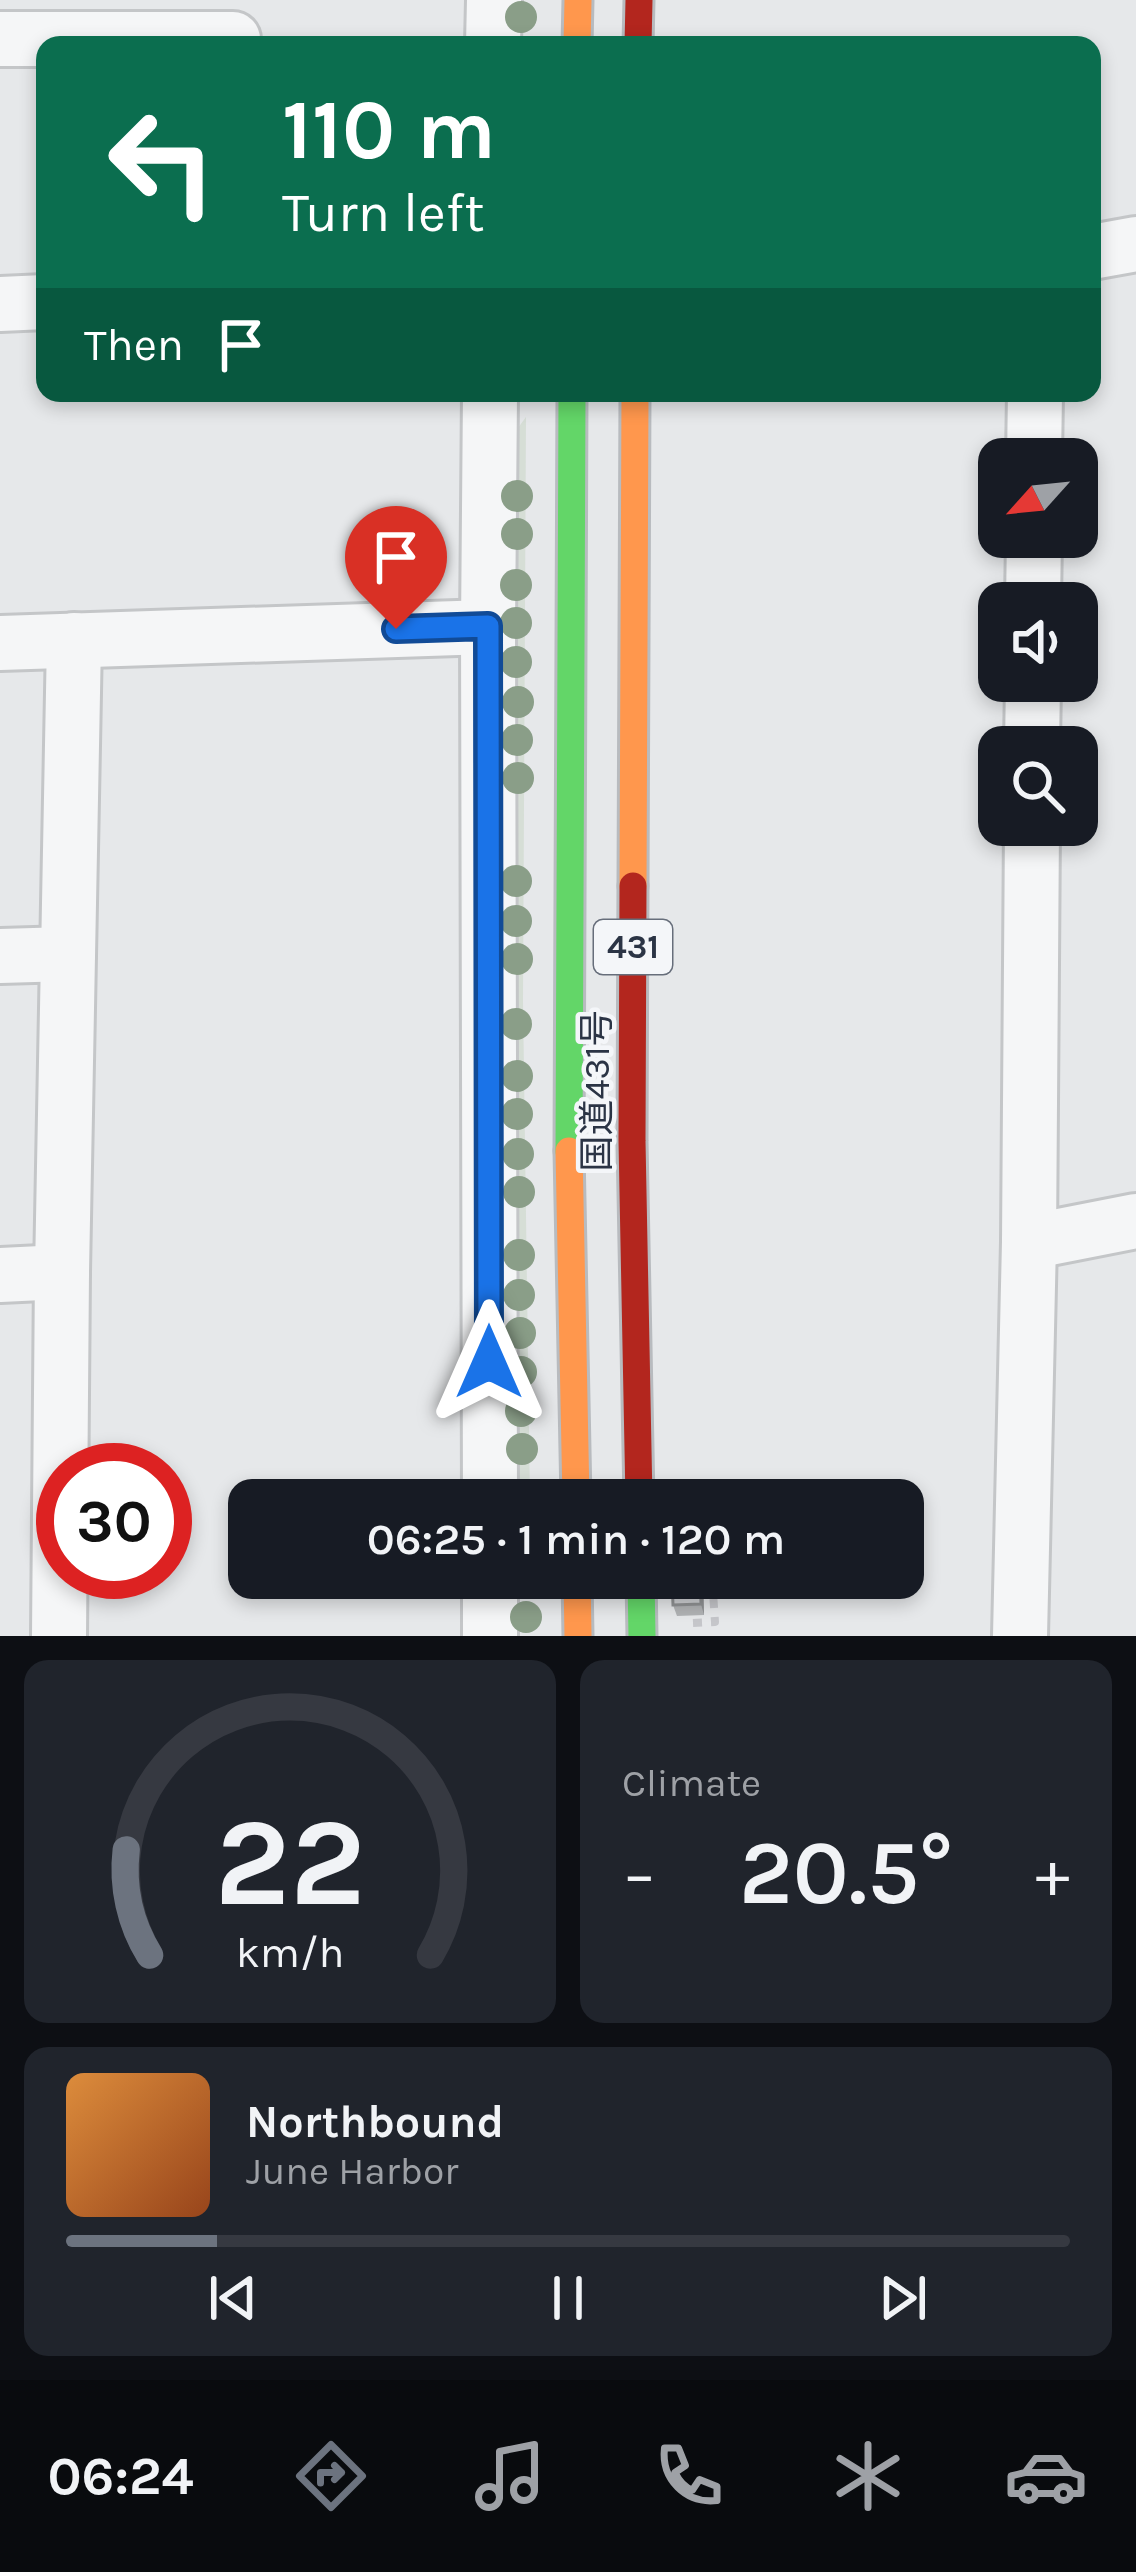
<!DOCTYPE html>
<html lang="en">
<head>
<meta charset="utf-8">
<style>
  :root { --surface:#171b24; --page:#20242c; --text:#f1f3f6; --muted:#9ea1a6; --line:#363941; --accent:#6c737f }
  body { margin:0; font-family:Karla,"Noto Sans JP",sans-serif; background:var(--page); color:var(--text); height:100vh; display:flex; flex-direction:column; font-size:45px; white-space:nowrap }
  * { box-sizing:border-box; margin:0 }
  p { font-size:39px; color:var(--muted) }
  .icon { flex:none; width:66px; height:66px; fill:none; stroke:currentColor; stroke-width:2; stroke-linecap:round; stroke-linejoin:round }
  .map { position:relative; height:1636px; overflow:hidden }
  .panel { display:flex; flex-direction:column; gap:24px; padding:24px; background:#0d0f14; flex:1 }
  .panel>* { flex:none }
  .hud { position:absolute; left:36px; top:36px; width:1065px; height:366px; border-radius:24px; box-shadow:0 6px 18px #0003; background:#0b6e4f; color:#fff; overflow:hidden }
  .needle { width:78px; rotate:243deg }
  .fabs { position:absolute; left:978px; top:438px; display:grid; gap:24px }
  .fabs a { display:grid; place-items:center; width:120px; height:120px; border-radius:24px; background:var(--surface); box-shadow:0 6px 18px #0003; font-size:60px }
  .speed { position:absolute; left:36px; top:1443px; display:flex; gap:24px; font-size:60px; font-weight:700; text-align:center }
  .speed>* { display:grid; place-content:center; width:156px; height:156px; border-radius:50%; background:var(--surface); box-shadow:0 6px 18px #0003; line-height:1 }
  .speed .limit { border:18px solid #d22; background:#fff; color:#111 }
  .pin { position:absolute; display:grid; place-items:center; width:102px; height:102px; color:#fff; margin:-123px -51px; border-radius:50% 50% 50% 0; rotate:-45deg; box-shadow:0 0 12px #0007 }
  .pin .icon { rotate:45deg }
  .me { position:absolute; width:132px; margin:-66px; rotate:0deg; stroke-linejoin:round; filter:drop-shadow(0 0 9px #0008) }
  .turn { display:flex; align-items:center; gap:42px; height:252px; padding:0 48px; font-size:54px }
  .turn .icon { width:156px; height:156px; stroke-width:2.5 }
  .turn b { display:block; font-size:84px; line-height:102px }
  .then { display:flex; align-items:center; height:114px; padding:0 48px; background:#0003; gap:24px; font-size:45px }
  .big { font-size:90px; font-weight:600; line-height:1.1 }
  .panel .tile { flex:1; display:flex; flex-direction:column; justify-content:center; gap:18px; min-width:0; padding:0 42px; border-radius:24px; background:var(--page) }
  .panel .dial { align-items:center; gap:0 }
  .dial svg { height:312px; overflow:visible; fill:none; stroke:var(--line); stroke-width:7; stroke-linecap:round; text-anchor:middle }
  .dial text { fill:var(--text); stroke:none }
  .song { display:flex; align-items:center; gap:36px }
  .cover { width:144px; height:144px; border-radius:18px; background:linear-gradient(135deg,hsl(30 70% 55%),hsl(20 70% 35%)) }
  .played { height:12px; border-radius:6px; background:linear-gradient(90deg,var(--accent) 15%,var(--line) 15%) }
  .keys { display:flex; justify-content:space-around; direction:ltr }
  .heat { display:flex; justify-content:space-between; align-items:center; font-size:66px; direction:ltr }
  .panel .tiles { flex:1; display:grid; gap:24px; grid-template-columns:1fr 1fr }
  .tile:last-child { grid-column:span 2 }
  .trip { position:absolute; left:228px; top:1479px; width:696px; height:120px; border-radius:24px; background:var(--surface); box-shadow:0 6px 18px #0003; font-weight:600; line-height:120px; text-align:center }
  .tab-bar { display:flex; height:192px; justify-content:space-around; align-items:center; background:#090b0e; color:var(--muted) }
  .tab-bar .icon { width:84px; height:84px }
  .tab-bar .active { color:var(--accent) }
  .tab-bar b { font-size:54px; color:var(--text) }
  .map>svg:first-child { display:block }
</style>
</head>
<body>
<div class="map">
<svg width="1136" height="1636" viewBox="0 0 1136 1636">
  <rect width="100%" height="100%" fill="#e6e8ea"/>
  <path fill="#d6ded6" d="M526,417L523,1001L530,1500H512L515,432Z"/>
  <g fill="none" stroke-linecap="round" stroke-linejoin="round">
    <defs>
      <g id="street">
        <path d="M0,39H233"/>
        <path d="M493,45L494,0"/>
        <path d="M1092,252L1136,244"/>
        <path d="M0,304L45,302"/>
        <path d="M490,393L488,627L490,1500"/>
        <path d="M1034,459L1035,393"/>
        <path d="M1033,603L1034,537"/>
        <path d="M0,643L488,627"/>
        <path d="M1032,747L1033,681"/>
        <path d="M0,956L68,954"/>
        <path d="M1029,1242L1136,1221"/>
        <path d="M0,1275L62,1272"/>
        <path d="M490,1578V1636"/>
        <path d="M59,1636L62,1272L74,640"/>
        <path d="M1020,1636L1029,1242L1032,825"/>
      </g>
      <g id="fast">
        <path d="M569,1151L572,393"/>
        <path d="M641,1578L642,1636"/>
      </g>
      <g id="slow">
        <path d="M577,45L578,0"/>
        <path d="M633,886L635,393"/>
        <path d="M569,1151L576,1500"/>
        <path d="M577,1578L578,1636"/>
      </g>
      <g id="jam">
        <path d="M638,45L639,0"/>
        <path d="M633,886L632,1141L639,1500"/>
      </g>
    </defs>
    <use href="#street" stroke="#c4c6c8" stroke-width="60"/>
    <use href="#fast" stroke="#b8bbbf" stroke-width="33"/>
    <use href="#slow" stroke="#b8bbbf" stroke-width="33"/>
    <use href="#jam" stroke="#b8bbbf" stroke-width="33"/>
    <path stroke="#c5c6ca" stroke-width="8" stroke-dasharray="9 9" stroke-linecap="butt" d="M693,1623L715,1622L712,1578"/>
    <use href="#street" stroke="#f5f6f7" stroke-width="54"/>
    <use href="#fast" stroke="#63d668" stroke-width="27"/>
    <use href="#slow" stroke="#ff974d" stroke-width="27"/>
    <use href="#jam" stroke="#b3261e" stroke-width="27"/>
  </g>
  <g fill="#8a9e88">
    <circle cx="521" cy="17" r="16"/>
    <circle cx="517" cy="496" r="16"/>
    <circle cx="517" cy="534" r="16"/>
    <circle cx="516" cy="585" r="16"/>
    <circle cx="516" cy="623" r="16"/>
    <circle cx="516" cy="662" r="16"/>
    <circle cx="518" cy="702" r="16"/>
    <circle cx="517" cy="740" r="16"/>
    <circle cx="518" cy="778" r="16"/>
    <circle cx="516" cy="881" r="16"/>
    <circle cx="516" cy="921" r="16"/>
    <circle cx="517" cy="959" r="16"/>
    <circle cx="516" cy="1024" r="16"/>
    <circle cx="517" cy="1076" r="16"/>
    <circle cx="517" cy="1114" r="16"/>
    <circle cx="518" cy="1154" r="16"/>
    <circle cx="519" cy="1192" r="16"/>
    <circle cx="519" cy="1255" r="16"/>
    <circle cx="519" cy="1295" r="16"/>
    <circle cx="520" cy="1333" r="16"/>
    <circle cx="521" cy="1372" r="16"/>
    <circle cx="521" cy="1411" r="16"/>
    <circle cx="522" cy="1449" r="16"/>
    <circle cx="526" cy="1617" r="16"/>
  </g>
  <path fill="#b1b3b5" d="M703,1578L704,1615L677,1616L673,1605Z"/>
  <path fill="#909294" d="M700,1578H703L704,1615L701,1604Z"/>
  <path fill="#ced0d3" stroke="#909294" stroke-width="3" d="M672,1578H700L701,1604L673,1605Z"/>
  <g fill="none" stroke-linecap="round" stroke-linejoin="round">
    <defs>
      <path id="route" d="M396,629L488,626L489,1362"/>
    </defs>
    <use href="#route" stroke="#114b97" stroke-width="30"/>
    <use href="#route" stroke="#1a73e8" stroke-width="21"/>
  </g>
  <g text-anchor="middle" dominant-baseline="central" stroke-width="9" stroke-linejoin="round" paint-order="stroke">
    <rect fill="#f4f6f9" stroke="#676e7b" stroke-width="3" x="594" y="920" width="78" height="54" rx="9"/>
    <g font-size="33" font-weight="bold" fill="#2b3445">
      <text x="633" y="947">431</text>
    </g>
    <g font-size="36" fill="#2b3445" stroke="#f4f6f9">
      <text transform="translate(597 1091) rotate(-90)">国道431号</text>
    </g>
  </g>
</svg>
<div class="fabs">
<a><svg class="needle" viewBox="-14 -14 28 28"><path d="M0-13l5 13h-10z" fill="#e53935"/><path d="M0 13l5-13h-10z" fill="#9ea1a6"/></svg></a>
<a><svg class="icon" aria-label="sound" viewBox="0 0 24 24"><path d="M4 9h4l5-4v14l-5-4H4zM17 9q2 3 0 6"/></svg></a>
<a><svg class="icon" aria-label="search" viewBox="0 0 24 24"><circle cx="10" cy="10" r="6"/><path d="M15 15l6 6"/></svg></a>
</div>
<div class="speed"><div class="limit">30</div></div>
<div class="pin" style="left:396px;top:629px;background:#d93025"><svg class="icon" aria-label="arrive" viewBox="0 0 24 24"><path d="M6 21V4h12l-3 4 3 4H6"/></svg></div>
<svg class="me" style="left:489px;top:1362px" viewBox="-20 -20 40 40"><path d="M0-17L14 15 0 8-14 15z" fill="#1a73e8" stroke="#fff" stroke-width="4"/></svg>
<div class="trip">06:25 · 1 min · 120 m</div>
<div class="hud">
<div class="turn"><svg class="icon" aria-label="left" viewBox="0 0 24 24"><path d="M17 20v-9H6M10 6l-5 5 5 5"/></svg><div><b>110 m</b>Turn left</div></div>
<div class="then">Then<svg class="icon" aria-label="arrive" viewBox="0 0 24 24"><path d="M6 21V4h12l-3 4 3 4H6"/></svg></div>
</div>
</div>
<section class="panel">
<div class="tiles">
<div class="tile dial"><svg viewBox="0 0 100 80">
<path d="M14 69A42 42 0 1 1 86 69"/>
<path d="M14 69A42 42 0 0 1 8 42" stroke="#6c737f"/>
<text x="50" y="56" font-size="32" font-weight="700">22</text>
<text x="50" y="72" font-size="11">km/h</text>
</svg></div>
<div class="tile"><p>Climate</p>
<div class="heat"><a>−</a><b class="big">20.5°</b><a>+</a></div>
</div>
<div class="tile">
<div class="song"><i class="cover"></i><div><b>Northbound</b><p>June Harbor</p></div></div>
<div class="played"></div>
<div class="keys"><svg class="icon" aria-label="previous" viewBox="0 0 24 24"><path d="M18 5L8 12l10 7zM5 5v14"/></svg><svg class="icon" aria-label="pause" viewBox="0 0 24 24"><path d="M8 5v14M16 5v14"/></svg><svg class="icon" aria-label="next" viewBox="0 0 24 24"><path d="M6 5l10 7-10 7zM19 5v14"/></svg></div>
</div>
</div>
</section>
<nav class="tab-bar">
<b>06:24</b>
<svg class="icon active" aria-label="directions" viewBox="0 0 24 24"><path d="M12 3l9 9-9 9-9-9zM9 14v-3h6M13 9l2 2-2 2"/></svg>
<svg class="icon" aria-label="music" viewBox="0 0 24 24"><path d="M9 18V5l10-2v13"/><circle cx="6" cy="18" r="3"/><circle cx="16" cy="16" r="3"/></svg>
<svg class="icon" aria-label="phone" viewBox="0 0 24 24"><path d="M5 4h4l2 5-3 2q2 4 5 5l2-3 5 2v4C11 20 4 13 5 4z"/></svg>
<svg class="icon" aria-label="climate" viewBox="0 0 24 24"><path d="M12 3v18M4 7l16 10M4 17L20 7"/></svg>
<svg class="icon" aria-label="car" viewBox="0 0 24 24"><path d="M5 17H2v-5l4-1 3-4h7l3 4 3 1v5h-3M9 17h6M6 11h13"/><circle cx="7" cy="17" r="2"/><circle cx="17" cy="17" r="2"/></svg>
</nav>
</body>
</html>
